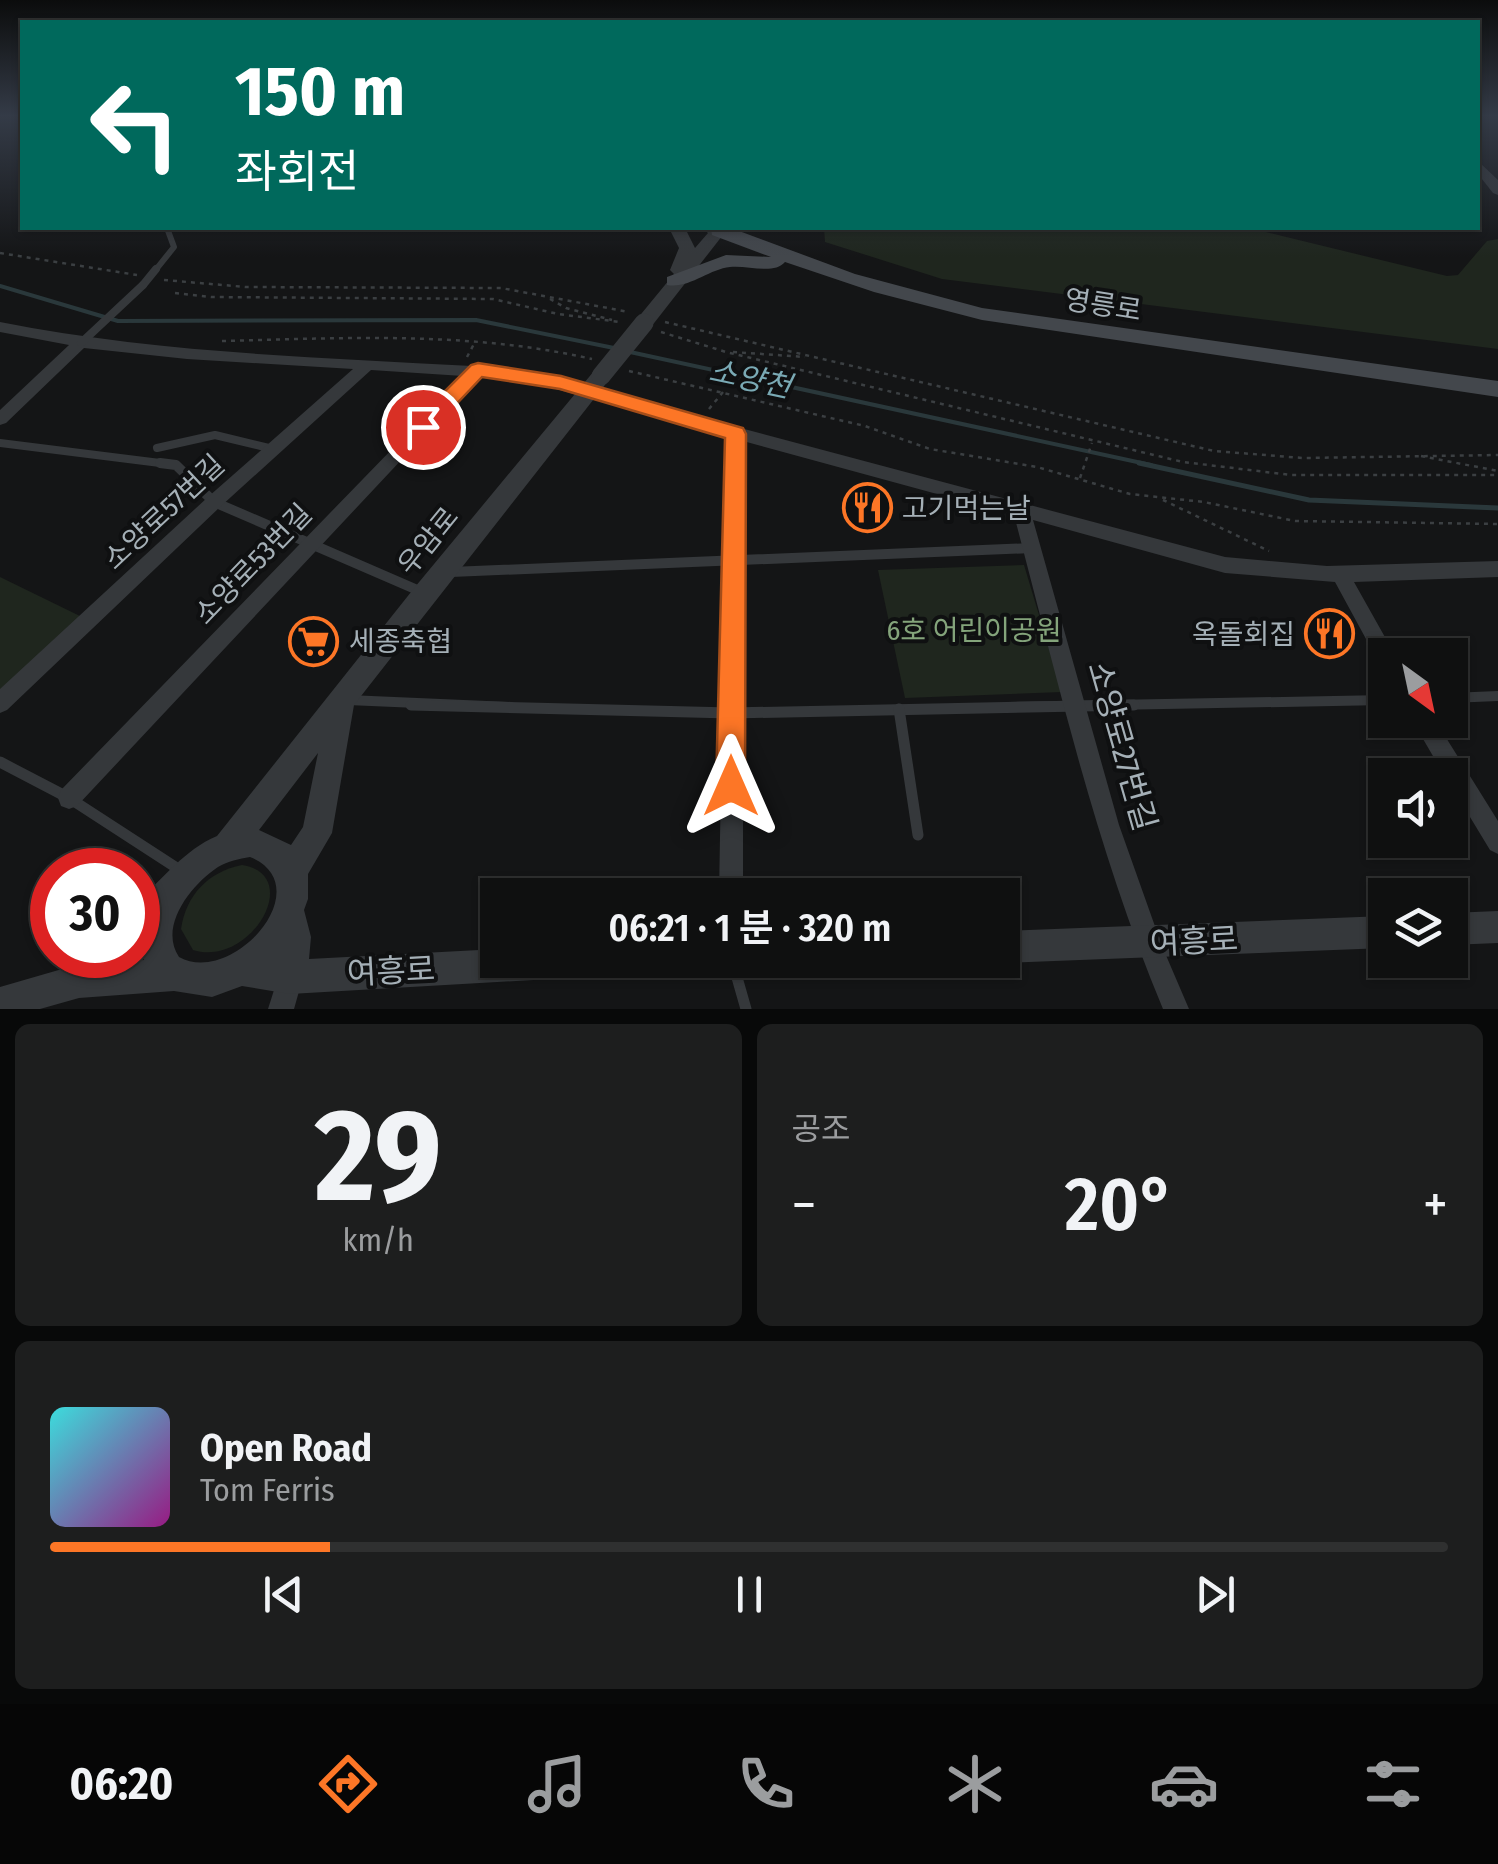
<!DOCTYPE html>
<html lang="ko">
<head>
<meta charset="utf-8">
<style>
  :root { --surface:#0f1010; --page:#1d1e1e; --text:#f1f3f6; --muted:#9b9d9f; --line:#2f3030; --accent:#fd7626 }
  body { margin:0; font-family:"Fira Sans Condensed","Noto Sans KR",sans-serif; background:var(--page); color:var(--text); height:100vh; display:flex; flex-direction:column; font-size:38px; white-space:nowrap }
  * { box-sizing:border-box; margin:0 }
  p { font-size:32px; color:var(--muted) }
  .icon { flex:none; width:55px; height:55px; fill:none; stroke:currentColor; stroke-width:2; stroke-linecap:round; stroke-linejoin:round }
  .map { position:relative; height:1009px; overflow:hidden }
  .side { display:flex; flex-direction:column; gap:15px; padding:15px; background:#080909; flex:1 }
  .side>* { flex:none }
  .guide { position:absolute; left:20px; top:20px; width:1460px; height:210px; border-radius:0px; box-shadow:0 2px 8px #0004,0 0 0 2px var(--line); background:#00695c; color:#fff; overflow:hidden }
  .needle { width:65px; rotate:147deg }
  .tools { position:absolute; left:1368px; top:638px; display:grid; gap:20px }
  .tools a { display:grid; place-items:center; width:100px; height:100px; border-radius:0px; background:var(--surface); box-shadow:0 2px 8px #0004,0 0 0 2px var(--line); font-size:50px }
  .speed { position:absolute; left:30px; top:848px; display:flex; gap:20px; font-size:50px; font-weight:700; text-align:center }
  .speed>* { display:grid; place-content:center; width:130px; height:130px; border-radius:50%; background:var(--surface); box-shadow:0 2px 8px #0004,0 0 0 2px var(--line); line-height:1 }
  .speed .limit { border:15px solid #d22; background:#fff; color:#111 }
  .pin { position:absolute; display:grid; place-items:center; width:85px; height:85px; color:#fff; margin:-42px; border:5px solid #fff; border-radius:50%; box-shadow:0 2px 10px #0007 }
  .me { position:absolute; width:110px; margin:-55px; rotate:0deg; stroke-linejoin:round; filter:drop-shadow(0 0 8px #0008) }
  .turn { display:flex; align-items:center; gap:35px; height:210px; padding:0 50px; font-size:45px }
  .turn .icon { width:130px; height:130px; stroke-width:2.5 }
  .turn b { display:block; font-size:70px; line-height:85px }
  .big { font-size:75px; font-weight:600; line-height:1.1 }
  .side .widget { flex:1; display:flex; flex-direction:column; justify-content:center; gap:15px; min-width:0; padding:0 35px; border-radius:15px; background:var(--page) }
  .side .dial { align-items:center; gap:0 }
  .dial b { font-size:130px; line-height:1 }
  .song { display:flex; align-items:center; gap:30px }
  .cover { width:120px; height:120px; border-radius:15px; background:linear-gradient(135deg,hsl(180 70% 55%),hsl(310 70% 35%)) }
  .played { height:10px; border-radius:5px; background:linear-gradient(90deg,var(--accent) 20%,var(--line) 20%) }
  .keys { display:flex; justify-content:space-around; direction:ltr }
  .heat { display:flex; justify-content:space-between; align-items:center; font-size:55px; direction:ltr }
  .side .tiles { flex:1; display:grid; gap:15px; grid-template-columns:1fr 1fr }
  .widget:last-child { grid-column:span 2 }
  .trip { position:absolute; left:480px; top:878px; width:540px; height:100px; border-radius:0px; background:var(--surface); box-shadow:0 2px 8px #0004,0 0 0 2px var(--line); font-weight:600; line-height:100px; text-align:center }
  .tab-bar { display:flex; height:160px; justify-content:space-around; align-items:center; background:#060606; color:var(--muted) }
  .tab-bar .icon { width:70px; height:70px }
  .tab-bar .active { color:var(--accent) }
  .tab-bar b { font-size:45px; color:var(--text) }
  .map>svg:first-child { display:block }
</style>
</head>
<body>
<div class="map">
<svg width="1498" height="1009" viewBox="0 0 1498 1009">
  <rect width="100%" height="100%" fill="#141516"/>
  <g fill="#1f261e">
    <path d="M824,228H1249L1447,276L1458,275L1487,241L1498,239V349L942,279L825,242Z"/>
    <path d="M1024,565L1062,692L905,698L878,570Z"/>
    <path d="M0,577L84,618L0,691Z"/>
    <path d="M242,865C305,875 250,968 193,950L181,929C186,895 208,872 242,865Z"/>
  </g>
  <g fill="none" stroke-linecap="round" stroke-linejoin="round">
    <g stroke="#2a383b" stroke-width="4">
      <path d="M0,286L118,321L476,320L614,348"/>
      <path d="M630,352L1151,465"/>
    </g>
    <path stroke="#2a383b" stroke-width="5" d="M1139,463L1309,500L1498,508"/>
    <g stroke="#3b3f42" stroke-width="2.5" stroke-dasharray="4 5" stroke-linecap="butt">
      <path d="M0,253L137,275"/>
      <path d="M164,280L246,287L501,288L629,312"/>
      <path d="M175,293L211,297L493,299L558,314L620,322"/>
      <path d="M550,299L566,308L612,320"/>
      <path d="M665,322L1214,451L1303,458L1498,455"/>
      <path d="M661,332L726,352L1183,462L1291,475H1498"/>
      <path d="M222,341C346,338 470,331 592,359"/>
      <path d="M733,352L805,357"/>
      <path d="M467,357L475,342"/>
      <path d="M629,371L865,426L930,449L1037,467L1130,494L1204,502L1295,521L1498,524"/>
      <path d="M709,409L723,392"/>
      <path d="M1421,456L1498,471"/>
      <path d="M1080,478L1092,443"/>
      <path d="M1163,500L1269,551"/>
    </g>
    <path stroke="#35383b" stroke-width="6" d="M154,272L174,247L167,228"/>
    <g stroke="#35383b" stroke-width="8">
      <path d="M143,285L156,269"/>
      <path d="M0,443L176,465"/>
      <path d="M157,448L215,435L273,449"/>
    </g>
    <g stroke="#35383b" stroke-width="10">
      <path d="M160,463L176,465L214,502L422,592"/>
      <path d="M451,572L1032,548"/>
      <path d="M1450,698L1498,696"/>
      <path d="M348,700L511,707"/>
      <path d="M1008,707L1385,700"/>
    </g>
    <g stroke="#35383b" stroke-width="11">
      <path d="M411,705L731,713L1134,705"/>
      <path d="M899,709L918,835"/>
      <path d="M0,762L69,798L183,872"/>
      <path d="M732,960L746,1009"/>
    </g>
    <g fill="#35383b" fill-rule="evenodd">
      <path d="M0,322C156,353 314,357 472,366L478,364L519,369L1225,557L1327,566L1498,561V577L1354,582L1395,655H1385V664L1378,661L1335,582L1225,573L1033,520L1119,825L1162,946L1189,1009H1163C1096,849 1058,682 1014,515L743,441V895H719L727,436L519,379L479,377L77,806L69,809L61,806L58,798L61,790L463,376L371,370L220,507L7,710L0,713V689L208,497L353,369L187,359L84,348L6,423L0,425V410L69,345L0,332Z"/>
      <path d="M1412,720H1435L1498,821V854L1490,850L1450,784V775H1444Z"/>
      <path d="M290,964L299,968L303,977L294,1009H268L281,968Z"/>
    </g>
    <g fill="#35383b" fill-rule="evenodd">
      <path d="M1478,161L1498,180V195L1493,193L1478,174Z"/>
      <path d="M669,228H685L695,248L708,233L703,228H724L726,231L651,327H637V319L674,274L670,270L679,248Z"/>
      <path d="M601,369L608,371L611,376L608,381L354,705L332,833L308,874V899L304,910L311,937L309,959L498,949V960H618L614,972L602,976L290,994L242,986L212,997L174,991L79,998L40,1009H0V987L69,967L81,955H119L116,962L144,960L138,937V901C164,878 184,850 217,836L415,587L594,371ZM318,753L303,827L291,845L259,830ZM250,857C321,886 233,987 179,957C158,926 192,884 218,867C228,861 239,859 250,857Z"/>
      <path d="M1498,911V943L1450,945V913Z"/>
      <path d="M1385,916V948L1002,963L994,960H1002V931Z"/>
    </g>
    <path fill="#43474c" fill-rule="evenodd" d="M711,228H731L855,274L982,308L1498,381V397L982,320L874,292L785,262C774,275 748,265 730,267C709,269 689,289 667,285V277L726,255L771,257L712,235Z"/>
    <path stroke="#35383b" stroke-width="8" d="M81,343L143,285"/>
    <path stroke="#35383b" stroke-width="19" d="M601,376L644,323"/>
  </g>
  <linearGradient id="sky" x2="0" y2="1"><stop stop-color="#0b0c0c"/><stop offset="0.45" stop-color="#343b47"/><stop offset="1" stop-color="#343b47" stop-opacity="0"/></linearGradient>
  <rect width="1498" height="257" fill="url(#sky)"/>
  <path fill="#fd7626" stroke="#a44d19" stroke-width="2.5" d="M478,363L561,376L743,428L746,434L745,786L741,796L731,800L720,796L716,786L725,438L560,389L482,377L430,432H415L412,427L415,421L471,365Z"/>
  <defs>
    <symbol id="restaurant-ring" viewBox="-11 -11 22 22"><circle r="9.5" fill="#0f1011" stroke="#fd7626" stroke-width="1.5"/><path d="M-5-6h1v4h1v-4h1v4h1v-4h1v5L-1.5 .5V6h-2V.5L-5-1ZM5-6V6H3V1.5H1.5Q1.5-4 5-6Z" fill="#fd7626"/></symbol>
    <symbol id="supermarket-ring" viewBox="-11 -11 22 22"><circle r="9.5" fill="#0f1011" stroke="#fd7626" stroke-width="1.5"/><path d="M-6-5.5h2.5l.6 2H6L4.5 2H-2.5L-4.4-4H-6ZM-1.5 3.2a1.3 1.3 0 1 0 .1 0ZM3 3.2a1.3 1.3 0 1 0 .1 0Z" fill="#fd7626"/></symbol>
  </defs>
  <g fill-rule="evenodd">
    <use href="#restaurant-ring" x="840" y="480" width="55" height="55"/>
    <use href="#restaurant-ring" x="1302" y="606" width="55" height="55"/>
    <use href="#supermarket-ring" x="286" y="614" width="55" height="55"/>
  </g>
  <g text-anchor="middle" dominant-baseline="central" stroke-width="8" stroke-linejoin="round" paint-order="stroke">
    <g font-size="28" fill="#a5b0b7" stroke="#0f1011">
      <text transform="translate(1103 305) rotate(9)">영릉로</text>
      <text transform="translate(164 512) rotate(-43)">소양로57번길</text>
      <text transform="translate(428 541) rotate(-51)">우암로</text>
      <text transform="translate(253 564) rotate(-46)">소양로53번길</text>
    </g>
    <g font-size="28" fill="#a5b0b7" stroke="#0f1011" text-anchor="start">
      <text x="902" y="508">고기먹는날</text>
      <text x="1295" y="634" text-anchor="end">옥돌회집</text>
      <text x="349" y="641">세종축협</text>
    </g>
    <g font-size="28" fill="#84a47b" stroke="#0f1011">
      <text x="974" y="630">6호 어린이공원</text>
    </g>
    <g font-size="30" font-style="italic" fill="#7aaab5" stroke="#0f1011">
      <text transform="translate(750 379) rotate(12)">소양천</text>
    </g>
    <g font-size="32" fill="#a5b0b7" stroke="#0f1011">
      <text transform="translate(1122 746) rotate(74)">소양로27번길</text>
      <text transform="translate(1194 941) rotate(-3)">여흥로</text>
      <text transform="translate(391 971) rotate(-3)">여흥로</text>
    </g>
  </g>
</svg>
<div class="tools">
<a><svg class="needle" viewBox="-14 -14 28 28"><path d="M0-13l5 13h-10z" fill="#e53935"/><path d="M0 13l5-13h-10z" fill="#9b9d9f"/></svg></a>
<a><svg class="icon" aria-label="sound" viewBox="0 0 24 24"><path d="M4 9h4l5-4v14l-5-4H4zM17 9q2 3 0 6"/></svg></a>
<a><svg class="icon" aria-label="layers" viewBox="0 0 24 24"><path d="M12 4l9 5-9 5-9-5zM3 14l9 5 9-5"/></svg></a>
</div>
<div class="speed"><div class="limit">30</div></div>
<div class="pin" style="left:423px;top:427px;background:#d93025"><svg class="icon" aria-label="arrive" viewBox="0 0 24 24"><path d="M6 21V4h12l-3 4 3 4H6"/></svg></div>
<svg class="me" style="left:731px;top:786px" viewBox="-20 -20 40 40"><path d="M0-17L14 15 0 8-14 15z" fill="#fd7626" stroke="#fff" stroke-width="4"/></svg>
<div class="trip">06:21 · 1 분 · 320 m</div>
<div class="guide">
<div class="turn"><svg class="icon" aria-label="left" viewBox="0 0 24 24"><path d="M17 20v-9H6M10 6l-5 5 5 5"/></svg><div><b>150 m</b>좌회전</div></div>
</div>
</div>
<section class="side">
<div class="tiles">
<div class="widget dial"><b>29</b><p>km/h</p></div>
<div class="widget"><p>공조</p>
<div class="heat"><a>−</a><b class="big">20°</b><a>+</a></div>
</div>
<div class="widget">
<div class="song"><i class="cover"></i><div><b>Open Road</b><p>Tom Ferris</p></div></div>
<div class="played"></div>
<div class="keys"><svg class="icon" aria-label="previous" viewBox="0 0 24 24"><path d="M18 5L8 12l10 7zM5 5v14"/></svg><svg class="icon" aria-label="pause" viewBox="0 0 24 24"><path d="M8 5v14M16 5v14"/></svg><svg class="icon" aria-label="next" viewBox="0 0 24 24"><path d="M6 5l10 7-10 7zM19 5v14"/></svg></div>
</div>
</div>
</section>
<nav class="tab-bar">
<b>06:20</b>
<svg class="icon active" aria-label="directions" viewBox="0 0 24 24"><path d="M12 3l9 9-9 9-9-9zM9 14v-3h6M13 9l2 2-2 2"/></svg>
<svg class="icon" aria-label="music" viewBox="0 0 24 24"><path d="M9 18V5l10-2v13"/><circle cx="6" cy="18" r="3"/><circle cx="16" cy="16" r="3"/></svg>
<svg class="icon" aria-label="phone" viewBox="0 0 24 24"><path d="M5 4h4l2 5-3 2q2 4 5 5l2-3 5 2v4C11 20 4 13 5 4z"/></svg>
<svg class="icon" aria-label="climate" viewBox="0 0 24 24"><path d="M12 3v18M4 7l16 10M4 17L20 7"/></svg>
<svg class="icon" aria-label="car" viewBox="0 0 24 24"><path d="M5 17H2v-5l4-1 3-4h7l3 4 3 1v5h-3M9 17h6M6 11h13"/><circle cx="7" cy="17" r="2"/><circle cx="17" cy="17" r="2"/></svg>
<svg class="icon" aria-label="filters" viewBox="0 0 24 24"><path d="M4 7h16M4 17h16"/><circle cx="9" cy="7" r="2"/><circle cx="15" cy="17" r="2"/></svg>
</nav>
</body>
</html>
